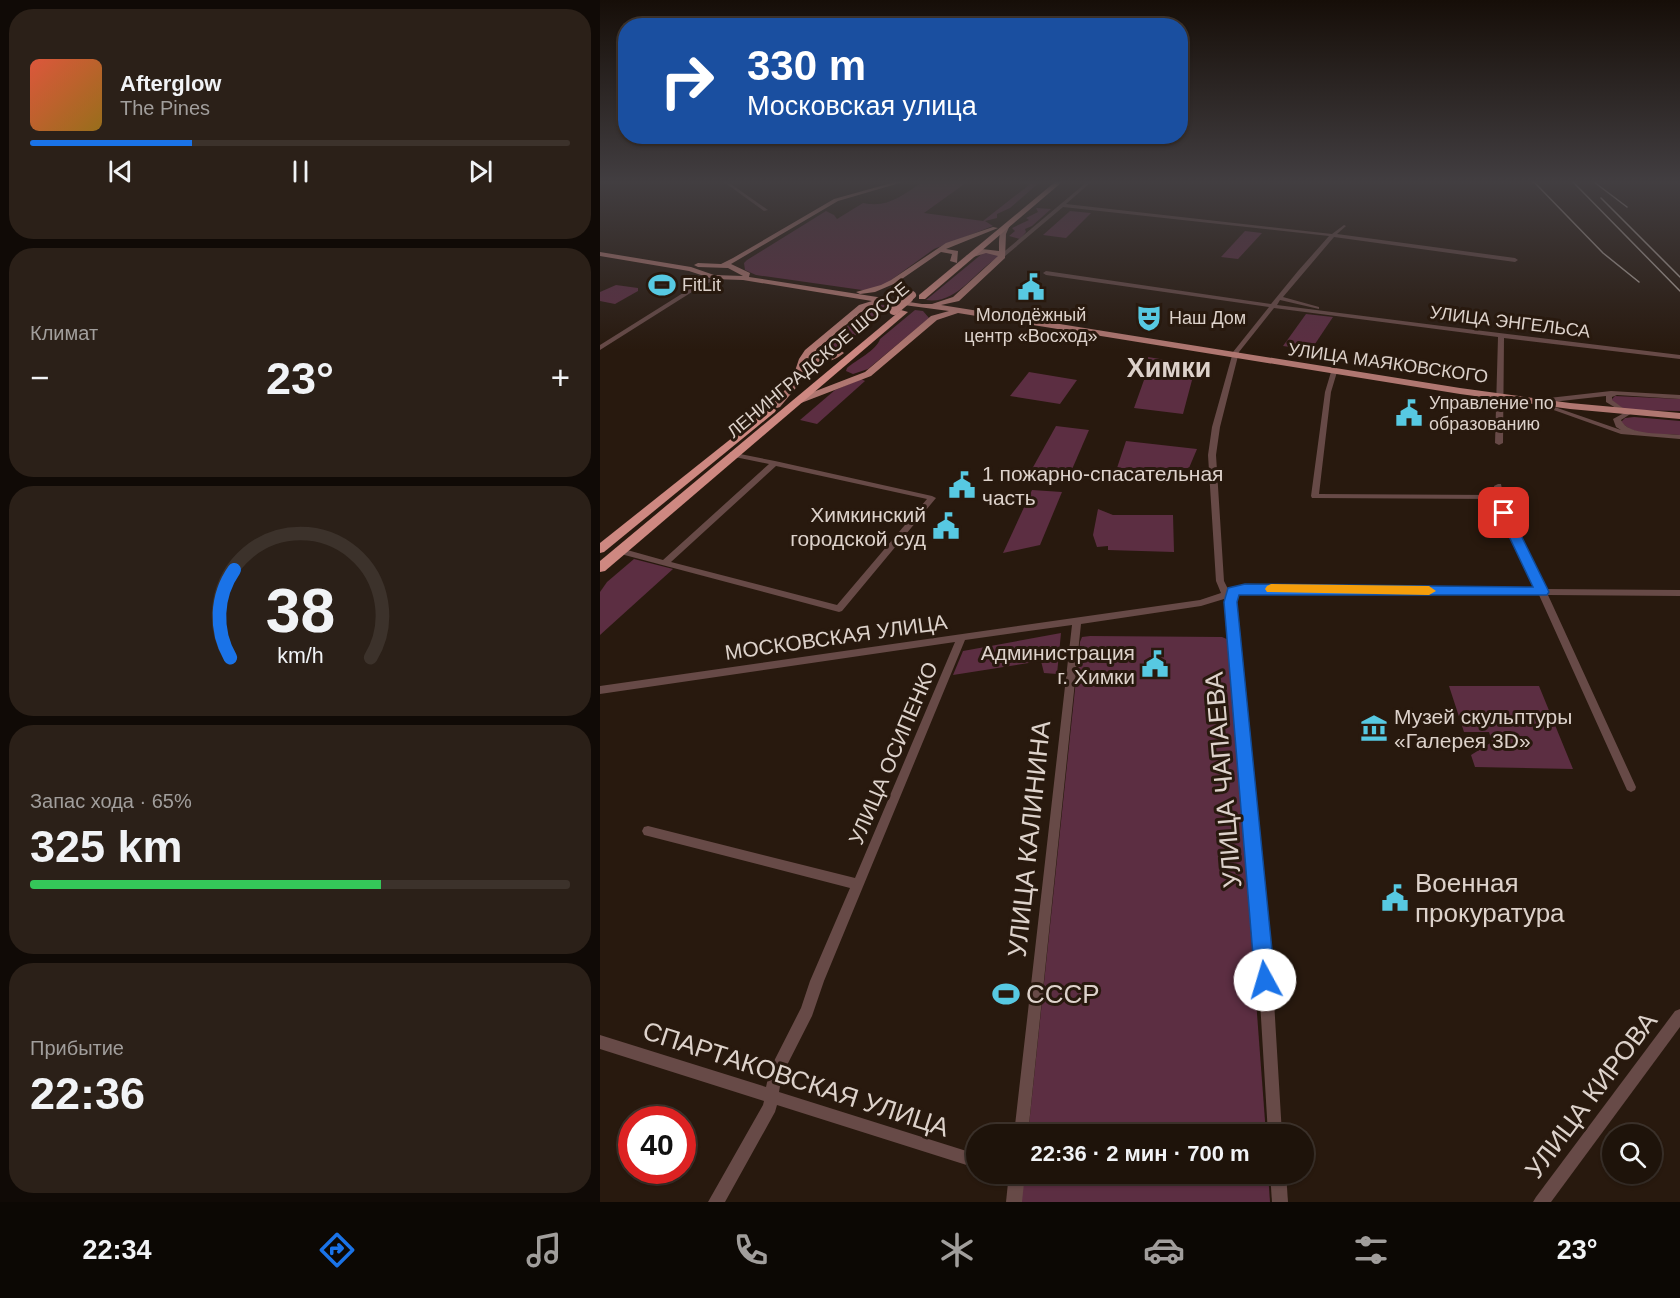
<!DOCTYPE html>
<html lang="ru">
<head>
<meta charset="utf-8">
<style>
  :root { --surface:#1e130a; --page:#2b2018; --text:#f1f3f6; --muted:#a19e9c; --line:#3c322b; --accent:#1a73e8 }
  body { margin:0; font-family:Helvetica,sans-serif; background:var(--page); color:var(--text); height:100vh; display:flex; flex-direction:column; font-size:22px; white-space:nowrap }
  * { box-sizing:border-box; margin:0 }
  p { font-size:20px; color:var(--muted) }
  .icon { flex:none; width:33px; height:33px; fill:none; stroke:currentColor; stroke-width:2; stroke-linecap:round; stroke-linejoin:round }
  .map { position:relative; flex:1; overflow:hidden }
  .details { display:flex; flex-direction:column; gap:9px; padding:9px; background:#100a06; width:600px }
  .details>* { flex:none }
  .hud { position:absolute; left:18px; top:18px; width:570px; height:126px; border-radius:24px; box-shadow:0 2px 4px #0004,0 0 0 2px var(--line); background:#1a4fa0; color:#fff; overflow:hidden }
  .tools { position:absolute; left:1002px; top:1124px; display:grid; gap:12px }
  .tools a { display:grid; place-items:center; width:60px; height:60px; border-radius:50%; background:var(--surface); box-shadow:0 2px 4px #0004,0 0 0 2px var(--line); font-size:30px }
  .speed { position:absolute; left:18px; top:1106px; display:flex; gap:12px; font-size:30px; font-weight:700; text-align:center }
  .speed>* { display:grid; place-content:center; width:78px; height:78px; border-radius:50%; background:var(--surface); box-shadow:0 2px 4px #0004,0 0 0 2px var(--line); line-height:1 }
  .speed .limit { border:9px solid #d22; background:#fff; color:#111 }
  .pin { position:absolute; display:grid; place-items:center; width:51px; height:51px; color:#fff; margin:-26px; border-radius:12px; box-shadow:0 3px 9px #0006 }
  .me { position:absolute; width:66px; margin:-33px; rotate:354deg; stroke-linejoin:round; filter:drop-shadow(0 0 4px #0008) }
  .turn { display:flex; align-items:center; gap:21px; height:126px; padding:0 30px; font-size:27px }
  .turn .icon { width:78px; height:78px; stroke-width:2.5 }
  .turn b { display:block; font-size:42px; line-height:51px }
  .big { font-size:45px; font-weight:800; line-height:1.1 }
  .details .widget { flex:1; display:flex; flex-direction:column; justify-content:center; gap:9px; min-width:0; padding:0 21px; border-radius:24px; background:var(--page) }
  .details .dial { align-items:center; gap:0 }
  .dial svg { height:156px; overflow:visible; fill:none; stroke:var(--line); stroke-width:7; stroke-linecap:round; text-anchor:middle }
  .dial text { fill:var(--text); stroke:none }
  .song { display:flex; align-items:center; gap:18px }
  .cover { width:72px; height:72px; border-radius:9px; background:linear-gradient(135deg,hsl(10 70% 55%),hsl(40 70% 35%)) }
  .played { height:6px; border-radius:3px; background:linear-gradient(90deg,var(--accent) 30%,var(--line) 30%) }
  .keys { display:flex; justify-content:space-around; direction:ltr }
  .heat { display:flex; justify-content:space-between; align-items:center; font-size:33px; direction:ltr }
  .charge { height:9px; border-radius:4px; background:linear-gradient(90deg,#34c759 65%,var(--line) 0) }
  .trip { position:absolute; left:366px; top:1124px; width:348px; height:60px; border-radius:30px; background:var(--surface); box-shadow:0 2px 4px #0004,0 0 0 2px var(--line); font-weight:800; line-height:60px; text-align:center }
  .dock { display:flex; height:96px; justify-content:space-around; align-items:center; background:#0c0804; color:var(--muted) }
  .dock .icon { width:42px; height:42px }
  .dock .on { color:var(--accent) }
  .dock b { font-size:27px; color:var(--text) }
  main { display:flex; flex:1; min-height:0 }
  .map>svg:first-child { display:block }
</style>
</head>
<body>
<main>
<section class="details">
<div class="widget">
<div class="song"><i class="cover"></i><div><b>Afterglow</b><p>The Pines</p></div></div>
<div class="played"></div>
<div class="keys"><svg class="icon" aria-label="previous" viewBox="0 0 24 24"><path d="M18 5L8 12l10 7zM5 5v14"/></svg><svg class="icon" aria-label="pause" viewBox="0 0 24 24"><path d="M8 5v14M16 5v14"/></svg><svg class="icon" aria-label="next" viewBox="0 0 24 24"><path d="M6 5l10 7-10 7zM19 5v14"/></svg></div>
</div>
<div class="widget"><p>Климат</p>
<div class="heat"><a>−</a><b class="big">23°</b><a>+</a></div>
</div>
<div class="widget dial"><svg viewBox="0 0 100 80">
<path d="M14 69A42 42 0 1 1 86 69"/>
<path d="M14 69A42 42 0 0 1 16 24" stroke="#1a73e8"/>
<text x="50" y="56" font-size="32" font-weight="700">38</text>
<text x="50" y="72" font-size="11">km/h</text>
</svg></div>
<div class="widget"><p>Запас хода · 65%</p><b class="big">325 km</b><div class="charge"></div></div>
<div class="widget"><p>Прибытие</p><b class="big">22:36</b></div>
</section>
<div class="map">
<svg width="1080" height="1202" viewBox="0 0 1080 1202">
  <rect width="100%" height="100%" fill="#28190e"/>
  <g fill="#5c2e42">
    <path d="M318,182H367L324,213L383,221L429,185L420,182H440L410,208L397,214V218L385,221L393,226L334,249L280,288L269,291L156,275L145,270L144,263L147,260L226,211L234,215L237,219L263,203C288,208 301,196 321,183Z"/>
    <path d="M436,208L451,209L432,226L425,229L426,232L420,239L409,236L415,231L412,228L429,220L426,218L438,212Z"/>
    <path d="M470,211L491,213L466,238L443,235Z"/>
    <path d="M645,231L662,233L638,259L621,257Z"/>
    <path d="M383,253H395L399,257C374,271 357,305 326,300Z"/>
    <path d="M16,285L38,288V291L15,304L0,301V292Z"/>
    <path d="M272,305H291L231,356L221,358L213,355Z"/>
    <path d="M315,310L323,311L329,318L268,369L253,374L246,371L247,368C256,360 277,350 280,339Z"/>
    <path d="M706,314L733,317L711,350L683,346Z"/>
    <path d="M548,357L596,365L583,414L534,408L549,366Z"/>
    <path d="M429,372L477,380L460,404L410,396Z"/>
    <path d="M261,379L265,381L217,424L200,420L235,390Z"/>
    <path d="M1015,396L1080,399V411L1025,410L1011,400Z"/>
    <path d="M1034,417L1080,421V435C1060,434 1035,437 1021,422L1025,418Z"/>
    <path d="M456,426L489,430L470,474L432,469Z"/>
    <path d="M526,441L597,449L589,468H517Z"/>
    <path d="M432,490L462,492L440,545L403,553Z"/>
    <path d="M498,509L513,515H573L574,552L508,550V546L497,547L493,535Z"/>
    <path d="M34,559L73,569L0,635V592L7,582Z"/>
    <path d="M461,633L457,674L444,673L441,661L353,675L363,651Z"/>
    <path d="M490,636L622,637L629,640L666,1134H428L480,642L482,637Z"/>
    <path d="M849,686H939L973,769L875,767L871,755L892,742L889,732H864Z"/>
    <path d="M424,1173H668L670,1202H421Z"/>
  </g>
  <g fill="none" stroke-linecap="round" stroke-linejoin="round">
    <g fill="#674a47" fill-rule="evenodd">
      <path d="M124,182H128L168,210L164,211Z"/>
      <path d="M487,182H491L466,204L732,234L744,225L746,226L737,234L915,258L918,260L915,262L734,237L683,297L719,307V309L680,300L677,305L842,326L1080,355V359L904,338L903,443L899,445L895,443L898,337L674,308L639,352L620,427L616,455L624,581L629,591L645,586L936,589L903,524L895,499L712,498L711,496L725,392L731,372L734,370L737,372L731,392L719,494L895,495L894,486L898,484H901L906,510L911,524L945,589L1080,590V596L948,595L1036,787L1035,790L1031,792L1027,790L939,595L645,592L632,596L637,607L674,1001L682,1134H668L660,1001L627,607L624,599L601,606L481,624L428,1134H414L472,625L365,640L224,981L212,1016L182,1075L179,1092L376,1154V1168L177,1105L175,1112L125,1202H108L163,1105L164,1101L0,1049V1035L166,1087L170,1069L201,1008L210,981L250,888L48,836L44,835L42,831L44,827L48,826L255,878L355,642L0,694V686L600,600L621,593L616,581L608,455L612,427L633,352L669,307L446,275L443,273L446,271L671,304L698,271L729,236L463,207L404,257H400V255Z"/>
      <path d="M119,275L121,276V278L103,285L0,350V345L99,283Z"/>
      <path d="M1011,391L1080,395V399L1017,395L1012,397V400L1027,411L1032,413L1021,420C1028,436 1064,433 1080,435V439L1021,434L934,403L940,399ZM1006,396V402L1024,413L1013,419L1016,427L1021,430L943,403Z"/>
      <path d="M130,452L175,461L332,496L336,498L242,611L239,612L17,553L16,551L17,549L20,548L63,560L169,464L130,456ZM176,466L327,499L237,605L71,562Z"/>
      <path d="M1080,1009V1027L951,1202H933L936,1197L1075,1011Z"/>
      <path d="M409,1173H425L422,1202H406Z"/>
      <path d="M670,1173H686L688,1202H672Z"/>
    </g>
    <g fill="#b07771" fill-rule="evenodd">
      <path d="M295,182H303L238,201L131,264L150,273L149,277L322,304H332L353,297L398,256L386,253L370,258L366,256L382,249L399,251C399,241 398,229 407,223L410,225L406,234L405,258L359,301L341,305L860,388L970,403L1080,413V419L970,409L860,394L358,313L337,320L271,376L201,403H195V399L265,372L331,316L349,311L281,302L265,309L217,349L214,355C223,360 231,353 240,350L244,353C233,362 220,365 207,359L199,384L180,407L177,408L172,405L191,383L199,359L205,350L259,305L272,301L143,280L113,279L89,271L0,256V252L91,267L114,275L143,276L128,268L98,267L94,265L98,263L121,264L133,258L234,199Z"/>
      <path d="M393,227L398,228L346,249L358,251L357,263L350,261L352,254L341,252L296,283L275,292L260,294L256,292L281,285L291,280L346,243Z"/>
    </g>
    <g fill="#ce8881" fill-rule="evenodd">
      <path d="M455,182H462L325,299H319V295Z"/>
      <path d="M301,310L308,312L5,571L0,572V561Z"/>
      <path d="M171,407L176,410L175,412L4,552L0,553V543Z"/>
    </g>
    <g stroke="#b0a49c" stroke-width="1.5">
      <path d="M934,182L1003,253L1039,282"/>
      <path d="M973,182L1080,291"/>
      <path d="M994,182L1027,207"/>
      <path d="M1001,198L1080,277"/>
    </g>
    <path stroke="#ce8881" stroke-width="8" d="M306,300L312,295"/>
    <path stroke="#ce8881" stroke-width="10" d="M294,310L308,298"/>
  </g>
  <linearGradient id="sky" x2="0" y2="1"><stop stop-color="#160e08"/><stop offset="0.52" stop-color="#423e41"/><stop offset="1" stop-color="#423e41" stop-opacity="0"/></linearGradient>
  <rect width="1080" height="350" fill="url(#sky)"/>
  <path fill="#1a73e8" stroke="#114b97" stroke-width="1.5" d="M904,509L910,513L949,592L947,595H639L637,602L675,980L672,987L665,990L658,987L655,980L624,602L628,588L645,584L933,587L898,513Z"/>
  <path fill="#f59e0b" d="M671,584L829,586L836,591L829,595L667,592L665,589L667,586Z"/>
  <defs>
    <symbol id="stadium-bare" viewBox="-9 -9 18 18"><path d="M0-5a6.5 5 0 1 0 0 10a6.5 5 0 1 0 0-10ZM-3.5-1.8h7v3.6h-7Z" fill="#57c9e2" stroke="#28190e" stroke-width="2.5" paint-order="stroke"/></symbol>
    <symbol id="civic-bare" viewBox="-9 -9 18 18"><path d="M-.6-6.5H3V-4.5H.6V-3L4-1V1h2V6H-6V1h2V-1L-.6-3ZM-1.2 2.5V6h2.4V2.5Z" fill="#57c9e2" stroke="#28190e" stroke-width="2.5" paint-order="stroke"/></symbol>
    <symbol id="theatre-bare" viewBox="-9 -9 18 18"><path d="M-5-5.5Q0-4 5-5.5V0Q5 5 0 6Q-5 5-5 0ZM-3.3-2.5H-1v1.5H-3.3ZM1-2.5H3.3v1.5H1ZM-2.8 1Q0 5.5 2.8 1Z" fill="#57c9e2" stroke="#28190e" stroke-width="2.5" paint-order="stroke"/></symbol>
    <symbol id="museum-bare" viewBox="-9 -9 18 18"><path d="M0-6L6-3V-2H-6V-3ZM-5-1h2V3h-2ZM-1-1h2V3h-2ZM3-1h2V3H3ZM-6 4H6V6H-6Z" fill="#57c9e2" stroke="#28190e" stroke-width="2.5" paint-order="stroke"/></symbol>
  </defs>
  <g fill-rule="evenodd">
    <use href="#stadium-bare" x="43" y="266" width="38" height="38"/>
    <use href="#civic-bare" x="412" y="268" width="38" height="38"/>
    <use href="#theatre-bare" x="530" y="299" width="38" height="38"/>
    <use href="#civic-bare" x="790" y="394" width="38" height="38"/>
    <use href="#civic-bare" x="343" y="466" width="38" height="38"/>
    <use href="#civic-bare" x="327" y="507" width="38" height="38"/>
    <use href="#civic-bare" x="536" y="645" width="38" height="38"/>
    <use href="#museum-bare" x="755" y="709" width="38" height="38"/>
    <use href="#civic-bare" x="776" y="879" width="38" height="38"/>
    <use href="#stadium-bare" x="387" y="975" width="38" height="38"/>
  </g>
  <g text-anchor="middle" dominant-baseline="central" stroke-width="6" stroke-linejoin="round" paint-order="stroke">
    <g font-size="18" fill="#ddd2cb" stroke="#28190e" text-anchor="start">
      <text x="82" y="285">FitLit</text>
      <text x="431" y="315" text-anchor="middle">Молодёжный<tspan x="431" dy="21">центр «Восход»</tspan></text>
      <text x="569" y="318">Наш Дом</text>
      <text x="829" y="403">Управление по<tspan x="829" dy="21">образованию</tspan></text>
    </g>
    <g font-size="18" fill="#ddd2cb" stroke="#28190e">
      <text transform="translate(910 322) rotate(7)">УЛИЦА ЭНГЕЛЬСА</text>
      <text transform="translate(218 360) rotate(-40)">ЛЕНИНГРАДСКОЕ ШОССЕ</text>
      <text transform="translate(788 363) rotate(8)">УЛИЦА МАЯКОВСКОГО</text>
    </g>
    <g font-size="21" fill="#ddd2cb" stroke="#28190e" text-anchor="start">
      <text x="382" y="473">1 пожарно-спасательная<tspan x="382" dy="24">часть</tspan></text>
      <text x="326" y="514" text-anchor="end">Химкинский<tspan x="326" dy="24">городской суд</tspan></text>
      <text x="535" y="652" text-anchor="end">Администрация<tspan x="535" dy="24">г. Химки</tspan></text>
      <text x="794" y="716">Музей скульптуры<tspan x="794" dy="24">«Галерея 3D»</tspan></text>
    </g>
    <g font-size="21" fill="#ddd2cb" stroke="#28190e">
      <text transform="translate(236 637) rotate(-8)">МОСКОВСКАЯ УЛИЦА</text>
      <text transform="translate(293 753) rotate(-67)">УЛИЦА ОСИПЕНКО</text>
    </g>
    <g font-size="26" fill="#ddd2cb" stroke="#28190e">
      <text transform="translate(623 780) rotate(-95)">УЛИЦА ЧАПАЕВА</text>
      <text transform="translate(429 839) rotate(-84)">УЛИЦА КАЛИНИНА</text>
      <text transform="translate(196 1079) rotate(18)">СПАРТАКОВСКАЯ УЛИЦА</text>
      <text transform="translate(991 1095) rotate(-53)">УЛИЦА КИРОВА</text>
    </g>
    <g font-size="26" fill="#ddd2cb" stroke="#28190e" text-anchor="start">
      <text x="815" y="883">Военная<tspan x="815" dy="30">прокуратура</tspan></text>
      <text x="426" y="994">СССР</text>
    </g>
    <g font-size="27" font-weight="bold" fill="#ddd2cb" stroke="#28190e">
      <text x="569" y="368">Химки</text>
    </g>
  </g>
</svg>
<div class="tools">
<a><svg class="icon" aria-label="search" viewBox="0 0 24 24"><circle cx="10" cy="10" r="6"/><path d="M15 15l6 6"/></svg></a>
</div>
<div class="speed"><div class="limit">40</div></div>
<div class="pin" style="left:904px;top:513px;background:#d93025"><svg class="icon" aria-label="arrive" viewBox="0 0 24 24"><path d="M6 21V4h12l-3 4 3 4H6"/></svg></div>
<svg class="me" style="left:665px;top:980px" viewBox="-20 -20 40 40"><circle r="19" fill="#fff"/><path d="M0-13L10 11 0 6-10 11z" fill="#1a73e8"/></svg>
<div class="trip">22:36 · 2 мин · 700 m</div>
<div class="hud">
<div class="turn"><svg class="icon" aria-label="right" viewBox="0 0 24 24"><path d="M7 20v-9h11M14 6l5 5-5 5"/></svg><div><b>330 m</b>Московская улица</div></div>
</div>
</div>
</main>
<nav class="dock">
<b>22:34</b>
<svg class="icon on" aria-label="directions" viewBox="0 0 24 24"><path d="M12 3l9 9-9 9-9-9zM9 14v-3h6M13 9l2 2-2 2"/></svg>
<svg class="icon" aria-label="music" viewBox="0 0 24 24"><path d="M9 18V5l10-2v13"/><circle cx="6" cy="18" r="3"/><circle cx="16" cy="16" r="3"/></svg>
<svg class="icon" aria-label="phone" viewBox="0 0 24 24"><path d="M5 4h4l2 5-3 2q2 4 5 5l2-3 5 2v4C11 20 4 13 5 4z"/></svg>
<svg class="icon" aria-label="climate" viewBox="0 0 24 24"><path d="M12 3v18M4 7l16 10M4 17L20 7"/></svg>
<svg class="icon" aria-label="car" viewBox="0 0 24 24"><path d="M5 17H2v-5l4-1 3-4h7l3 4 3 1v5h-3M9 17h6M6 11h13"/><circle cx="7" cy="17" r="2"/><circle cx="17" cy="17" r="2"/></svg>
<svg class="icon" aria-label="filters" viewBox="0 0 24 24"><path d="M4 7h16M4 17h16"/><circle cx="9" cy="7" r="2"/><circle cx="15" cy="17" r="2"/></svg>
<b>23°</b>
</nav>
</body>
</html>
